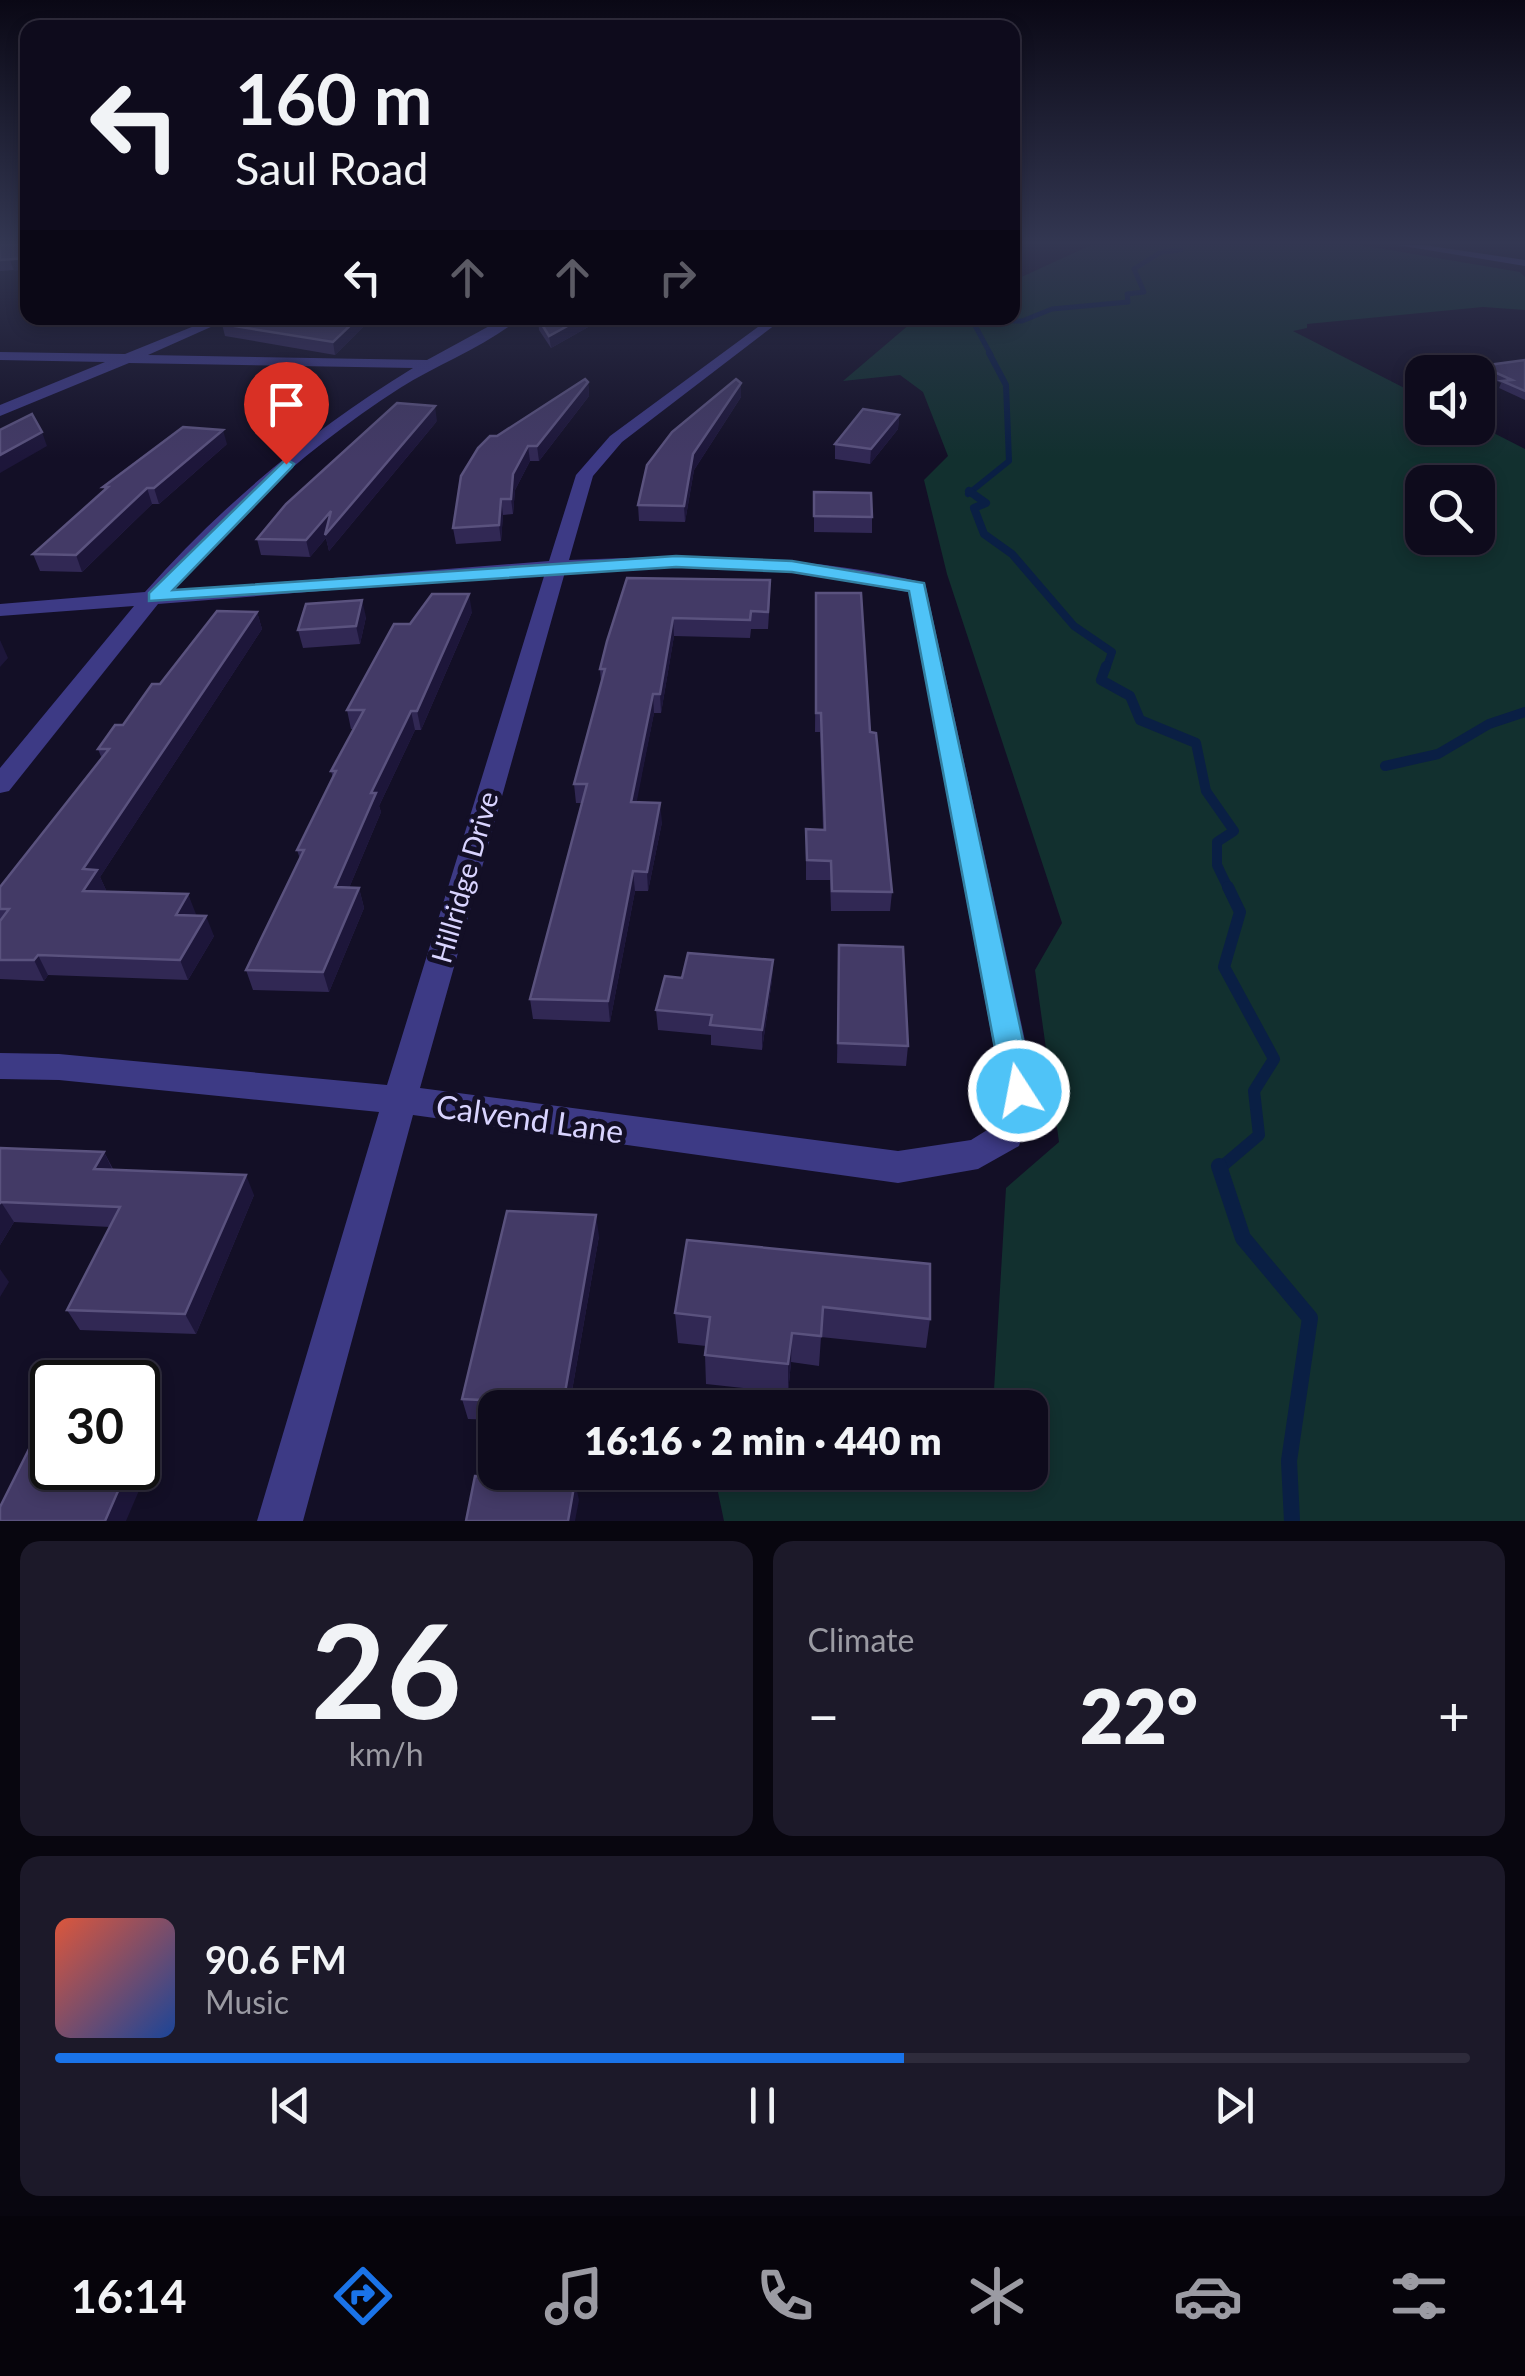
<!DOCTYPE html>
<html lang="en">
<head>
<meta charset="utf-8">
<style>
  :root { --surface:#0e0b1c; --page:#1c1929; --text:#f1f3f6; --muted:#9b9ba3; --line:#2e2b3b; --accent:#1a73e8 }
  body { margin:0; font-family:Lato,sans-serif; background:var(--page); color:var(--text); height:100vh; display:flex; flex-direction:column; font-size:38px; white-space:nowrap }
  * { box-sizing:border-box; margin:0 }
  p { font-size:32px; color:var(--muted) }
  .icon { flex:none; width:55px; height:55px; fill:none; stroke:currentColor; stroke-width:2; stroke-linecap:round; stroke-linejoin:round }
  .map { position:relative; height:1521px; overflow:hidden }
  .panel { display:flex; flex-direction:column; gap:20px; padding:20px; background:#08060f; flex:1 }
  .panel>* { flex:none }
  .guide { position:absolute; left:20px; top:20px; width:1000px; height:305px; border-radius:20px; box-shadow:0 5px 15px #0003,0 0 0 2px var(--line); background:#0e0b1c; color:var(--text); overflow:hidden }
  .buttons { position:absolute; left:1405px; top:355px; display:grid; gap:20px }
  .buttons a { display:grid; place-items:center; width:90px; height:90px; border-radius:20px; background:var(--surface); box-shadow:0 5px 15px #0003,0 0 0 2px var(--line); font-size:50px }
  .speed { position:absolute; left:30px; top:1360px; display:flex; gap:20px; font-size:50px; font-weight:700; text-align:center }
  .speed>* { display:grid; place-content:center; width:130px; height:130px; border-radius:50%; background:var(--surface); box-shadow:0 5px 15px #0003,0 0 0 2px var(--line); line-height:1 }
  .speed .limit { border:5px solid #111; border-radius:15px; background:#fff; color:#111 }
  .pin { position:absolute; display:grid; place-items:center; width:85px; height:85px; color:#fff; margin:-102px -42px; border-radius:50% 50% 50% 0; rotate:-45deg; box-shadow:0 0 10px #0007 }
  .pin .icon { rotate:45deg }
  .me { position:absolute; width:110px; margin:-55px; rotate:349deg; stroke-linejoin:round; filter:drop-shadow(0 0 8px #0008) }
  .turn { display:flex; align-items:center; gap:35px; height:210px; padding:0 50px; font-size:45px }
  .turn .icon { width:130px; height:130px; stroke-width:2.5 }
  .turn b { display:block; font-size:70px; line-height:85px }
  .lanes { display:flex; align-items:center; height:95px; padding:0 50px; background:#0003; justify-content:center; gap:50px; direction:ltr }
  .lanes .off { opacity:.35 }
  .big { font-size:75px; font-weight:800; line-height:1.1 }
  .panel .tile { flex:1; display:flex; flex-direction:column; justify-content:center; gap:15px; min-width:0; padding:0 35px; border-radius:20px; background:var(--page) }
  .panel .dial { align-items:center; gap:0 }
  .dial b { font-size:130px; line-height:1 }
  .song { display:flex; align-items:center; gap:30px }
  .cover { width:120px; height:120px; border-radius:15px; background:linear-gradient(135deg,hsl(10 70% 55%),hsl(220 70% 35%)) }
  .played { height:10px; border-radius:5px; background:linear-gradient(90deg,var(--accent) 60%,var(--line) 60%) }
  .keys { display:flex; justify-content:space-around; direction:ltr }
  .heat { display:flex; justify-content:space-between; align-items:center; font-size:55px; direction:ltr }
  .panel .tiles { flex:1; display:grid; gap:20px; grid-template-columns:1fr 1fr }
  .tile:last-child { grid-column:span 2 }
  .trip { position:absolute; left:478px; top:1390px; width:570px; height:100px; border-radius:20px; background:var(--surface); box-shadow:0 5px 15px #0003,0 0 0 2px var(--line); font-weight:800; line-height:100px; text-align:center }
  .menu { display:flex; height:160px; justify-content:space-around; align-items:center; background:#06040b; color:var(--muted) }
  .menu .icon { width:70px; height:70px }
  .menu .active { color:var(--accent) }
  .menu b { font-size:45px; color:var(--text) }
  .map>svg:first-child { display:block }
</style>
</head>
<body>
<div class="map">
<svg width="1525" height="1521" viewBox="0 0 1525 1521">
  <rect width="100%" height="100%" fill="#130f26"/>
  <path fill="#12302f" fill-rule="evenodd" d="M1091,245H1360L1520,272L1525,277V310L1483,307L1307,324V328L1293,331L1422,397V428L1478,425L1525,449V1521H724L715,1478L1030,1472V1408L993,1407L1006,1188L1059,1142L1035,970L1062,923L947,574L924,480L948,456L923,392L900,375L843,381L917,318H1012L1013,281ZM1422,482H1478V538H1422Z"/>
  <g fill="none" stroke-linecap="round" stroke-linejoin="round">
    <path stroke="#0a1f44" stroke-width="5" d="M991,355L972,320L1022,321L1052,309L1128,302L1127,294L1144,292L1134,269L1161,252L1181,250"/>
    <path stroke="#0a1f44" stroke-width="6" d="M968,494L1009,461L1006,385L989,353"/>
    <path stroke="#0a1f44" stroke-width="8" d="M969,491L986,503L974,508L984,534L1012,554L1074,626L1112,652L1106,669"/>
    <g stroke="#0a1f44" stroke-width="10">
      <path d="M1106,666L1101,680L1130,696L1140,720L1196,743L1206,791L1234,831L1217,842V865L1229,890"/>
      <path d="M1385,766L1438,754L1489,724L1525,712"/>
    </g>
    <path stroke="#0a1f44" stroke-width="12" d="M1219,1169L1259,1135L1254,1091L1274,1059L1224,967L1240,912L1228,887"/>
    <path stroke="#0a1f44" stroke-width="16" d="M1219,1166L1243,1238L1310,1318L1289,1461L1292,1521"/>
    <g fill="#3d3a85" fill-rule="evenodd">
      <path d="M1397,245H1424L1525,260V266Z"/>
      <path d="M214,318H231L148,355L427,360L504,318H520C486,346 438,364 400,388C313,444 236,512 169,591L549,561L576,475L610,436L770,318H784L622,442L593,476L569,560C688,555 808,554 925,583L1036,1091L1019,1146L978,1169L898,1183L413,1115L303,1521H257L379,1112L59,1080L0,1079V1053L59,1054L387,1085L545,573L158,604L9,791L0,793V768L134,606L0,616V604L145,592C224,503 312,430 413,368L129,363L0,416V405L105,362L0,360V352L125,354ZM676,567L792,572L909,592L1002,1091L992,1127L971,1140L898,1151L420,1088L565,572Z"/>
    </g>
  </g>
  <g fill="#312854">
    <path d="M0,245H28V269L0,271Z"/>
    <path d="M235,318H370L371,319L335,355L225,336L222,324Z"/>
    <path d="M538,318H604L551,348L539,330Z"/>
    <path d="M1525,360V400L1499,388L1501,383L1479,372L1481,366Z"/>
    <path d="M588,382L589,396L539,461H530L515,490L513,514L503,515L501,541L456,544L453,528L497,436Z"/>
    <path d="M741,383V397L694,470L685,522L639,521L638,505Z"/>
    <path d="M899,415L898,429L870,464L835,459V444Z"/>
    <path d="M437,421L329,551L326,538L310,557L261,555L257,539Z"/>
    <path d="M227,444L159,504H152L82,572L40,571L33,554L105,490L103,487Z"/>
    <path d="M814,492L872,517V533L814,532Z"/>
    <path d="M627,578L770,598L768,629H751L750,638L674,636L661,713H654L636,802L662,822L648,891H635L610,1022L533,1019L530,999L582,803H576L574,784L601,682L600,669Z"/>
    <path d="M816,593L870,732L892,892L890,911H831L830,880H806V829L823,830L820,732H815Z"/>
    <path d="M257,612L262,629L100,877L106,890L104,891L188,894L195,915L214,936L188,980L48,975L44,981L0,979V887L102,759L98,749L123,725L160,684Z"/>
    <path d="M472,612L421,730H415L379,806L381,812L349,888H359L364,908L329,992L253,990L246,970L300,859L297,850L333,778L331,771L354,729H351L347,710L410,624Z"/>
    <path d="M366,617L360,644L303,648L298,630Z"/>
    <path d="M839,945L908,1046L906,1066L837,1063Z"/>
    <path d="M773,960L772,980L762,1050L711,1045V1035L658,1030L656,1010L682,978Z"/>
    <path d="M0,1148L104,1152L113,1169L254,1195L196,1334L80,1330L67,1310L110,1227L14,1222L0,1245Z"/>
    <path d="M599,1236L569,1408H495V1420L468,1419L462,1399Z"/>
    <path d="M687,1240L930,1319L926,1348L821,1337L819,1366L791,1362L788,1393L706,1384L705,1355L706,1346L678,1343L675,1313Z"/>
  </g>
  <g fill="#1d163a">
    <path d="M28,258V269L14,271L10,260Z"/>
    <path d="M358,318H370L371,319L335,355L333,342Z"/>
    <path d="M582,318H604L551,348L549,336Z"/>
    <path d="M588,382L589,396L539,461L537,446Z"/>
    <path d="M741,383V397L694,470L685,522L684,506L693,454Z"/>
    <path d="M435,406L437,421L329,551L326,538L310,557L306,540L331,511Z"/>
    <path d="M899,415L898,429L870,464L871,449Z"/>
    <path d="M223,430L227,444L159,504L154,488Z"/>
    <path d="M42,432L47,446L0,473V455Z"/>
    <path d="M528,446L530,461L515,490L513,514L511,499L513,474Z"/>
    <path d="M147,488L152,504L82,572L76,555Z"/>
    <path d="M501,499L503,515L501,541L499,525Z"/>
    <path d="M469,594L472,612L421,730L417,711Z"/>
    <path d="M362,600L366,617L360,644L356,626Z"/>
    <path d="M257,612L262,629L100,877L106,890L92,910L83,891V869Z"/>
    <path d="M673,618L674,636L661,713L660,694Z"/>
    <path d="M0,640L8,658L0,667Z"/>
    <path d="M653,694L654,713L633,821L631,802Z"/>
    <path d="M411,711L415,730L379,806L381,812L341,907L335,887L371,793Z"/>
    <path d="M660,803L662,822L648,891L647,872Z"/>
    <path d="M633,871L635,891L610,1022L608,1001Z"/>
    <path d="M359,888L364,908L329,992L323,972Z"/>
    <path d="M188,894L196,914L184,935L176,915Z"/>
    <path d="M206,916L214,936L188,980L180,960Z"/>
    <path d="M38,955L48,975L44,981L34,960Z"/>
    <path d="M773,960L772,980L762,1050V1030Z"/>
    <path d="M104,1152L114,1173L94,1169Z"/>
    <path d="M246,1175L254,1195L196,1334L185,1314Z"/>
    <path d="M1,1202L14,1222L0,1245V1203Z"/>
    <path d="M596,1215L599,1236L569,1408H564L563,1404Z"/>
    <path d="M0,1269L9,1282L0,1297Z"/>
    <path d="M792,1333L791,1362L788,1393V1364Z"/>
    <path d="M143,1434L155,1453L126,1521H105L128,1468H138V1446Z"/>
    <path d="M575,1481L579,1500L575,1521H568Z"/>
  </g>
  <g fill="#433a66" stroke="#5a527e" stroke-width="2.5">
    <path d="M0,245H28V258L0,260Z"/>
    <path d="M235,318H358L333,342L222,324Z"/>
    <path d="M538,318H582L549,336Z"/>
    <path d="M1525,360V391L1502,381L1512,380L1481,366Z"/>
    <path d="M585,379L588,382L537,446H528L513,474L511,499H501L499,525L453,528L461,476L478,448L490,436H497Z"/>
    <path d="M736,379L741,383L693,454L684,506L638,505L647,465L672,432Z"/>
    <path d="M397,403L435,406L325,535L331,511L306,540L257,539L286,504Z"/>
    <path d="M863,409L899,415L871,449L835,444Z"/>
    <path d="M32,414L42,432L0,455V430Z"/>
    <path d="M183,427L223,430L154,488H147L76,555L33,554L108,487H103Z"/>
    <path d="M814,492L871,493L872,517L814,516Z"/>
    <path d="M627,578L770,580L768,612L751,611L750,620L673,618L660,694H653L631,802L660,803L647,872L633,871L608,1001L530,999L587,784H574L605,669H600L607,641Z"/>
    <path d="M816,593H861L870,732L876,733L892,892L832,891L831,861L807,860L806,829L825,830L821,713H816Z"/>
    <path d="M432,594H469L417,711H411L371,793H376L335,887L359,888L323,972L246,970L304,850H297L336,771H331L364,710H347L394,624H410Z"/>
    <path d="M362,600L356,626L298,630L306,604Z"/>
    <path d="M217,611L257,612L83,869L97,870L83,891L188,894L176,915L206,916L180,960L38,955L34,960H0V921L9,909H0V887L109,749H98L115,725H123L152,684H160Z"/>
    <path d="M839,945L903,947L908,1046L838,1043Z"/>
    <path d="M688,953L773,960L762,1030L710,1025L712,1015L656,1010L665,976L682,978Z"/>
    <path d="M0,1148L104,1152L94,1169L246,1175L185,1314L67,1310L120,1207L1,1202L0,1203Z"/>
    <path d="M507,1211L596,1215L563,1404L462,1399Z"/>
    <path d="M687,1240L930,1264V1319L823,1307L821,1336L792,1333L788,1364L705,1355L710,1317L675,1313Z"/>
    <path d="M39,1429H52V1468H128L105,1521H0V1507Z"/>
    <path d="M138,1434H143L138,1446Z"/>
    <path d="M475,1476L575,1481L568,1521H466Z"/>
  </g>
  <linearGradient id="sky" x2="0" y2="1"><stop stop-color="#0a0815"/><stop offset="0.53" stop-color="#333752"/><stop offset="1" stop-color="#333752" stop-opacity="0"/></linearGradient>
  <rect width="1525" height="458" fill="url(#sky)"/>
  <path fill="#4fc3f7" stroke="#337fa1" stroke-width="2.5" d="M286,459L294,464L292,467L173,590L676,556L792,561L924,583L1034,1091L1030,1100L1019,1104L1008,1100L1003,1091L909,591L792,572L676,567L149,601V593Z"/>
  <g text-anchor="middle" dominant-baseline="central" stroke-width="10" stroke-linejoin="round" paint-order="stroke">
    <g font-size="28" fill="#d9d4ff" stroke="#130f26">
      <text transform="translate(464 877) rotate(-74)">Hillridge Drive</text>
    </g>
    <g font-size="32" fill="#d9d4ff" stroke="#130f26">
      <text transform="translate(530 1118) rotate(8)">Calvend Lane</text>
    </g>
  </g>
</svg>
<div class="buttons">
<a><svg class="icon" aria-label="sound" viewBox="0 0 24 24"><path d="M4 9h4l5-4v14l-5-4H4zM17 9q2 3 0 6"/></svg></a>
<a><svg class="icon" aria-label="search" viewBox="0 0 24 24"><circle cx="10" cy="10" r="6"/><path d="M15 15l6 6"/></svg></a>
</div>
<div class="speed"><div class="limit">30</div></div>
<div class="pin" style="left:286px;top:464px;background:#d93025"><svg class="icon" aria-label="arrive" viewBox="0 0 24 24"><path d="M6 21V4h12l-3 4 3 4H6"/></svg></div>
<svg class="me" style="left:1019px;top:1091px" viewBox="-20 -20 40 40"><circle r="17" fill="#4fc3f7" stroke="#fff" stroke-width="3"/><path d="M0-11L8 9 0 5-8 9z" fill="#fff"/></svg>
<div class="trip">16:16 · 2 min · 440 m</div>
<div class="guide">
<div class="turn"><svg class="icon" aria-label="left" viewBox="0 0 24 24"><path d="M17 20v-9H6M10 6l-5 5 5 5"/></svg><div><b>160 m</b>Saul Road</div></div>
<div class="lanes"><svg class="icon" aria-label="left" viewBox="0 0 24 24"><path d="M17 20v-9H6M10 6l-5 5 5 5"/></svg><svg class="icon off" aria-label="ahead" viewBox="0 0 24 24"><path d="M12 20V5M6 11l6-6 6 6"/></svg><svg class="icon off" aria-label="ahead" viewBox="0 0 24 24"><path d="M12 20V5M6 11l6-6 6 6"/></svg><svg class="icon off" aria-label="right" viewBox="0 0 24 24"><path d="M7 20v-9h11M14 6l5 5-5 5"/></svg></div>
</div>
</div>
<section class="panel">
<div class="tiles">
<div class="tile dial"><b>26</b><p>km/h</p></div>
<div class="tile"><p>Climate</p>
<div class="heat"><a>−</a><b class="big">22°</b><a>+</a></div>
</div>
<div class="tile">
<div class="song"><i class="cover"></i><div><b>90.6 FM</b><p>Music</p></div></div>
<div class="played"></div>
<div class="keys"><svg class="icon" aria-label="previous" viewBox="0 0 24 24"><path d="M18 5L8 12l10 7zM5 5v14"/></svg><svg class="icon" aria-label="pause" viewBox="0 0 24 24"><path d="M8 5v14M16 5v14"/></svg><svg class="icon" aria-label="next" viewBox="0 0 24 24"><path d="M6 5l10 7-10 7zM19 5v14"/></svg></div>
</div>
</div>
</section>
<nav class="menu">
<b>16:14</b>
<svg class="icon active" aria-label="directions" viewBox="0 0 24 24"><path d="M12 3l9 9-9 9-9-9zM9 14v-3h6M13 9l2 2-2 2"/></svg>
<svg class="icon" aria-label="music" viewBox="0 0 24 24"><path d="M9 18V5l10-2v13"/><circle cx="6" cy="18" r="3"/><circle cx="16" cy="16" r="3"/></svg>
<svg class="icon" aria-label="phone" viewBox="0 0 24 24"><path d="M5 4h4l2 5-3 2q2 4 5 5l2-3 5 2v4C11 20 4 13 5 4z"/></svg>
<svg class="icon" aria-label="climate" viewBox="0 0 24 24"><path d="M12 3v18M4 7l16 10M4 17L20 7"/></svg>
<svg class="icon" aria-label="car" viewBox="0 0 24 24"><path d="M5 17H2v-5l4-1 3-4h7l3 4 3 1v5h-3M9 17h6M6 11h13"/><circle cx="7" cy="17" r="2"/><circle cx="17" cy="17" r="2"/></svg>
<svg class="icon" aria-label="filters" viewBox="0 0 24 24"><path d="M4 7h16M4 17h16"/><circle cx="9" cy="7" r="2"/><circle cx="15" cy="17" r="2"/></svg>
</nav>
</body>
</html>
